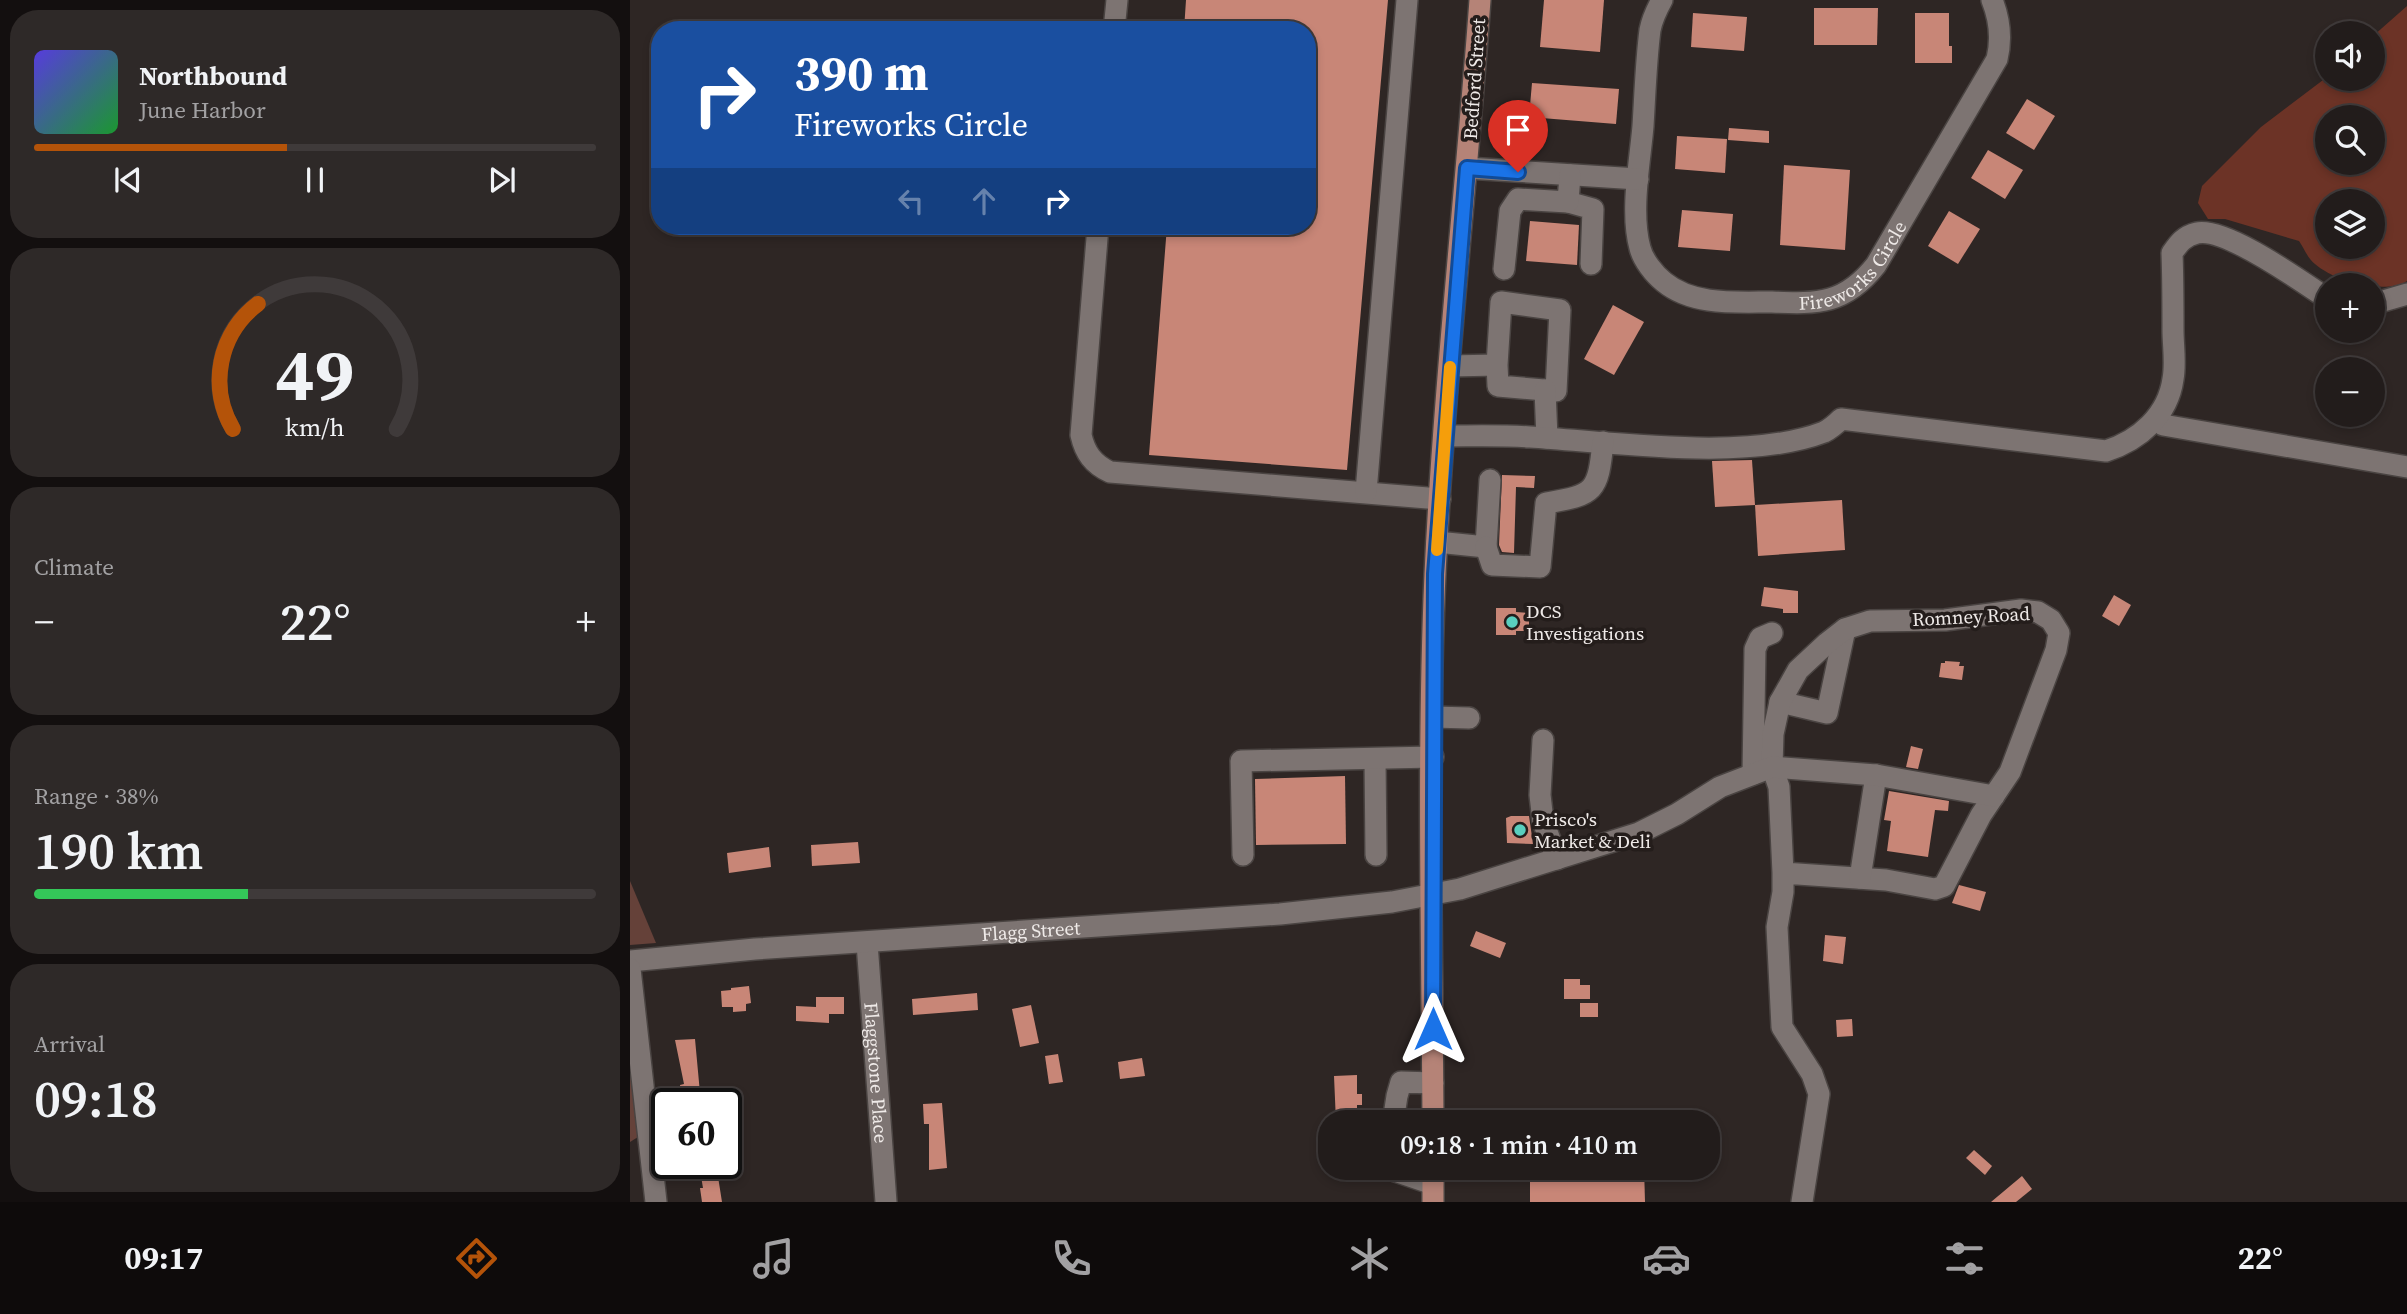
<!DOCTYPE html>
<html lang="en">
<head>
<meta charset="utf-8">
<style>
  :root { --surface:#221c1b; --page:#2e2928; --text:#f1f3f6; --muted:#a2a1a3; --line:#3f3a3a; --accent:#b45309 }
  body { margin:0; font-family:"Source Serif 4",serif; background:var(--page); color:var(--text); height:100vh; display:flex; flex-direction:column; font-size:26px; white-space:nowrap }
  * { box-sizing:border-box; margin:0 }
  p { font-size:23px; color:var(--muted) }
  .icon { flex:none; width:38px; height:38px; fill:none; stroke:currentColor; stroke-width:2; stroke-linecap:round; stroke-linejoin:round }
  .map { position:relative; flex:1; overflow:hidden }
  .side { display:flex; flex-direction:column; gap:10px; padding:10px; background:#130f0f; width:630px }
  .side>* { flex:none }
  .guide { position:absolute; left:21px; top:21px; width:665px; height:214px; border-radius:28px; box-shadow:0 4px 10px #0003,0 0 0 2px var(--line); background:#1a4fa0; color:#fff; overflow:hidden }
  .buttons { position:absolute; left:1685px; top:21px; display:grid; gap:14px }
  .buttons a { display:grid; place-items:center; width:70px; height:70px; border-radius:50%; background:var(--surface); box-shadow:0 4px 10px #0003,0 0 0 2px var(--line); font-size:35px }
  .speed { position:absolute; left:21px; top:1088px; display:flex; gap:14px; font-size:35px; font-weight:700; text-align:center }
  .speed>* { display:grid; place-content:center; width:91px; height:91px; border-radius:50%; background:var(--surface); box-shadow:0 4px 10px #0003,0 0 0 2px var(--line); line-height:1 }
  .speed .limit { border:4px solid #111; border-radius:10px; background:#fff; color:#111 }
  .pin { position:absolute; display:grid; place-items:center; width:60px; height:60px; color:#fff; margin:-72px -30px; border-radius:50% 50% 50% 0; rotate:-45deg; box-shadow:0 0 7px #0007 }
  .pin .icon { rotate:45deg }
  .me { position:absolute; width:77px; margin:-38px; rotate:0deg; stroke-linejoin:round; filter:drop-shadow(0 0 5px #0008) }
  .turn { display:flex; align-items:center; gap:24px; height:147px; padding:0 28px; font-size:32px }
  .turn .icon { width:91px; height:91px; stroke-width:2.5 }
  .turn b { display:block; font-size:49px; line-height:60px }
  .lanes { display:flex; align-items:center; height:66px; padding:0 28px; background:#0003; justify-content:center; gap:35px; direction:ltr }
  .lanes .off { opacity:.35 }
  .big { font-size:52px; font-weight:600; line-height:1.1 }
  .side .widget { flex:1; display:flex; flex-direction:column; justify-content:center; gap:10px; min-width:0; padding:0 24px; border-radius:28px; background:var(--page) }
  .side .dial { align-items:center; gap:0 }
  .dial svg { height:182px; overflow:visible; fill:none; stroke:var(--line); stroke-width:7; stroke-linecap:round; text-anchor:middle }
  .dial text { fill:var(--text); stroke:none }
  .song { display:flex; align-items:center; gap:21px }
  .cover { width:84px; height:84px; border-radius:10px; background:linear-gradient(135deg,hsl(250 70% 55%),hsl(130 70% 35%)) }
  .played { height:7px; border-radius:4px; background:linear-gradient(90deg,var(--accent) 45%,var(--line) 45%) }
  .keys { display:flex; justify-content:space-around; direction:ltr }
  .heat { display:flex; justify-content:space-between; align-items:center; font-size:38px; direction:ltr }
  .charge { height:10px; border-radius:5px; background:linear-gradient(90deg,#34c759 38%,var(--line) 0) }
  .trip { position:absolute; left:688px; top:1110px; width:402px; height:70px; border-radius:28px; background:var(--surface); box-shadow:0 4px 10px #0003,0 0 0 2px var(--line); font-weight:600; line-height:70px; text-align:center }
  .menu { display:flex; height:112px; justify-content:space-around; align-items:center; background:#0e0b0b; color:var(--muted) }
  .menu .icon { width:49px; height:49px }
  .menu .active { color:var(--accent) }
  .menu b { font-size:32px; color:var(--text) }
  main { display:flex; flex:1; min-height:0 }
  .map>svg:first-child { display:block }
</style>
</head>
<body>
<main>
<section class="side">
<div class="widget">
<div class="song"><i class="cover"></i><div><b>Northbound</b><p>June Harbor</p></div></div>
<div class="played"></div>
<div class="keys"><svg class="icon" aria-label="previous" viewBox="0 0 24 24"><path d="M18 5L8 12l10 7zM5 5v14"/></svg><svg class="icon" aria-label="pause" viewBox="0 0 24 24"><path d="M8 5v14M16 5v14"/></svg><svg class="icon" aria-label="next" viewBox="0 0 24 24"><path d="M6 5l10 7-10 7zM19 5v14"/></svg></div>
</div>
<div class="widget dial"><svg viewBox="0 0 100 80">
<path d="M14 69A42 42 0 1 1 86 69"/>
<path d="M14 69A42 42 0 0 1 25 14" stroke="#b45309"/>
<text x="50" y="56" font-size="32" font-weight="700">49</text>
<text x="50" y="72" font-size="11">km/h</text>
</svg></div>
<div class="widget"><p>Climate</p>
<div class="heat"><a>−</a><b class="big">22°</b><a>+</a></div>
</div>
<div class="widget"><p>Range · 38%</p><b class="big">190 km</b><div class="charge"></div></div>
<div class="widget"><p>Arrival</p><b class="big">09:18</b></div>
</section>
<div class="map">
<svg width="1777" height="1202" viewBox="0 0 1777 1202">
  <rect width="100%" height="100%" fill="#2e2624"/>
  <g fill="#654139">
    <path d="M0,881L26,943L0,945Z"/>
    <path d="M0,1043L8,1137L0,1142Z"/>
  </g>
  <path fill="#6c3326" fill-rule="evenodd" d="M1777,6V281C1755,295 1704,281 1685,264C1678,259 1674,248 1669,241L1595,219H1578L1568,203L1572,186L1631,127L1697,77L1698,79H1743V36ZM1698,117H1743V163H1698ZM1698,201H1743V247H1698Z"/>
  <g fill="#c88677">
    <path d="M556,0H758L717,470L519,455L537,226H677V30H554Z"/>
    <path d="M914,0H974L970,52L910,47Z"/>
    <path d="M1184,8H1248L1247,45H1184Z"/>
    <path d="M1063,13L1117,17L1114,51L1061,47Z"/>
    <path d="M1285,13H1319V46H1322V63H1285Z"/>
    <path d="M902,83L989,89L986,124L899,117Z"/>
    <path d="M1397,99L1425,116L1404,150L1376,133Z"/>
    <path d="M1099,128L1139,131V143L1098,140Z"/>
    <path d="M1047,136L1097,139L1095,173L1045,169Z"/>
    <path d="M1358,150L1393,170L1375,199L1341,178Z"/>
    <path d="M1154,165L1220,170L1215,250L1150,245Z"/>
    <path d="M1052,210L1103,214L1100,251L1048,247Z"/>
    <path d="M1319,211L1350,229L1328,264L1298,246Z"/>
    <path d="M900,221L949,225L947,265L896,261Z"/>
    <path d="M983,305L1014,322L984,375L954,359Z"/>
    <path d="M1122,460L1125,505L1085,507L1082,461Z"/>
    <path d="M872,475L905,476L904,488L886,487L884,553L872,552L869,545Z"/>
    <path d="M1212,500L1215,550L1128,556L1125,505Z"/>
    <path d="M1134,587L1168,591V613H1153V609L1131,606Z"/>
    <path d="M1484,595L1501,605L1489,626L1472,616Z"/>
    <path d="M866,608H886V612L899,613V631H886V635H866Z"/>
    <path d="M1315,661L1330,662L1329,666H1334L1332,680L1309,677L1311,663H1315Z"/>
    <path d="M1281,746L1293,749L1288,769L1276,767Z"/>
    <path d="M715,776L716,844L626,845L625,779Z"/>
    <path d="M1259,791L1319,801L1318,811L1305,810L1298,857L1257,851L1261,821L1254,820Z"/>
    <path d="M881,816H899L903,844L877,843L876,818Z"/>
    <path d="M228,842L230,863L182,866L181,845Z"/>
    <path d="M139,847L141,867L99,873L97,853Z"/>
    <path d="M1329,885L1356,892L1350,911L1322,903Z"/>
    <path d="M846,931L876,943L870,958L840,946Z"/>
    <path d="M1195,935L1216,937L1213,964L1193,961Z"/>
    <path d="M934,979H950V985H960V999H934Z"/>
    <path d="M119,986L121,1003L116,1004V1011L103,1012V1007H92L91,991L101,990V988Z"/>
    <path d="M347,993L348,1010L283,1015L282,999Z"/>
    <path d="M186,997H214V1014H199V1023L166,1021V1006L186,1007Z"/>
    <rect x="950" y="1003" width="18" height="14"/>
    <path d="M401,1005L409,1043L390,1047L382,1009Z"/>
    <path d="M1222,1019L1223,1036L1207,1037L1206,1020Z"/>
    <path d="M65,1039L71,1104H53L50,1085L54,1084L45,1040Z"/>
    <path d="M428,1054L433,1082L419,1084L415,1056Z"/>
    <path d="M512,1058L515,1076L490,1079L488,1062Z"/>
    <path d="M727,1075V1094H732V1105H727V1122H706L704,1076Z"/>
    <path d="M312,1103L317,1168L299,1170V1124H294L293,1104Z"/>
    <path d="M1344,1150L1362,1166L1355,1175L1336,1158Z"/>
    <path d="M69,1164H86L92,1202H72L70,1188H73Z"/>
    <path d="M900,1167H1014L1015,1202H900Z"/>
    <path d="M1392,1176L1402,1189L1386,1202H1361Z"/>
  </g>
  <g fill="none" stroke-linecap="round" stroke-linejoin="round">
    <defs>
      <g id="minor">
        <path id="s1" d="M1032,0C1027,9 1022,20 1020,30C1016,61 1015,94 1013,126C1010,162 1000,212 1010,248C1013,260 1024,274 1034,282C1063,306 1107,302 1142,302C1189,304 1215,304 1246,265L1367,59C1372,38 1370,20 1362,0"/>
        <path d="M484,30L487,0"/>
        <path d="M837,168L1008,179"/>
        <path d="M938,202L963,209L961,264"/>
        <path d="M468,226L451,435C455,453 463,464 480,472L810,499"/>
        <path d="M874,269L880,211L888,199L938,202L940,175"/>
        <path d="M1743,304L1777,294"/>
        <path d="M820,366L867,365L871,302L930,310L926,391L868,386L867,365"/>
        <path d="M915,390L917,438"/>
        <path d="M1528,418L1533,425L1777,467"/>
        <path d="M814,436C843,436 872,435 900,437C983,442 1116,462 1194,432C1200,429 1206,424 1211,419L1476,451C1510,440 1538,415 1543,379C1546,363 1543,346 1543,330C1543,304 1543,279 1542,253C1549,243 1554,236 1567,233C1594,227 1665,277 1689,293L1698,295"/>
        <path d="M736,492L777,0"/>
        <path d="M807,542L856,547L860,480"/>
        <path d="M856,547L862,565L910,567L916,503C965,495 968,492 973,442"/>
        <path d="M1150,702L1197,713L1215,629"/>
        <path d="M803,717L839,718"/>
        <path d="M913,740L910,795L913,821L927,859"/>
        <path d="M745,759L746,855"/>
        <path d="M1123,774L1125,649L1130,638L1142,633"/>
        <path d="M613,855L611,761L803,757"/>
        <path d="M1153,873L1256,880L1305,889L1314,886L1351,815L1380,772L1426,650L1429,633L1421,620L1408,612L1391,610L1315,620L1240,621L1215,629L1197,643L1168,670L1150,702L1143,734L1142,767L1149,787L1153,873V892L1147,927L1152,1027L1182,1074L1189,1094L1172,1202"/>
        <path d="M1230,878L1246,775"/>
        <path id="s2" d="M237,943L256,1202"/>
        <path id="s3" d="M0,961L125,949L650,914L762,902L830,889L1009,833L1047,814L1090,787L1142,767L1246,775L1364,796"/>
        <path d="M0,969L26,1202"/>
        <path d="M763,1122L767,1096L771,1082L803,1083"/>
        <path d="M764,1167L765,1171L803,1184"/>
      </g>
      <g id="major">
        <path d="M803,1122C802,939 797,756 805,574C814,383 836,191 850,0"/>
        <path d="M803,1167V1202"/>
      </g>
    </defs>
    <use href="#minor" stroke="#4a4442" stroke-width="24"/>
    <use href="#major" stroke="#4a4442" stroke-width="24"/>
    <use href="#minor" stroke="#7d7472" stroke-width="21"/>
    <use href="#major" stroke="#b58377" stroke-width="21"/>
  </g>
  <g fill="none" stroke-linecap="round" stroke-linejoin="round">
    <defs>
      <path id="route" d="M803,1029L805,574L837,168L888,172"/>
    </defs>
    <use href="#route" stroke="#114b97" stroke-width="18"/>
    <use href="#route" stroke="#1a73e8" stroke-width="12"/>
    <path stroke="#f59e0b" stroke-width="12" d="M807,550L820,367"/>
  </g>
  <g fill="#59cebe" stroke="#241d1b" stroke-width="2.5">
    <circle cx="882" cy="622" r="7"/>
    <circle cx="890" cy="830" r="7"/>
  </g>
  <g text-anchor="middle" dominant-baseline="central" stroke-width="7" stroke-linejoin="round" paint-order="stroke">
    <g font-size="19" fill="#efeae8" stroke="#241d1b">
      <text transform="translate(844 79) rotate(-86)">Bedford Street</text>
      <text stroke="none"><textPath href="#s1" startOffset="502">Fireworks Circle</textPath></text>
      <text transform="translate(1341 616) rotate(-3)">Romney Road</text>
      <text stroke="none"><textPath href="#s3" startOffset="402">Flagg Street</textPath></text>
      <text stroke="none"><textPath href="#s2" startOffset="130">Flaggstone Place</textPath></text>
    </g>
    <g font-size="19" fill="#efeae8" stroke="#241d1b" text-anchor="start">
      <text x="896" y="611">DCS<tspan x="896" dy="22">Investigations</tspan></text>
      <text x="904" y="819">Prisco's<tspan x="904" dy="22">Market &amp; Deli</tspan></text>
    </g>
  </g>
</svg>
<div class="buttons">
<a><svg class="icon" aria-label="sound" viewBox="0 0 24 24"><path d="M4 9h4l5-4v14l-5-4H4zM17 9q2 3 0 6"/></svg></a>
<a><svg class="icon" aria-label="search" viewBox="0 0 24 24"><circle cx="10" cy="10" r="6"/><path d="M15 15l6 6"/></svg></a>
<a><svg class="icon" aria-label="layers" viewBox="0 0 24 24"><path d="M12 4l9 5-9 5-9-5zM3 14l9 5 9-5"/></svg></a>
<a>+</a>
<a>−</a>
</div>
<div class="speed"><div class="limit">60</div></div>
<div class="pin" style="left:888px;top:172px;background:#d93025"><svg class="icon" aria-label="arrive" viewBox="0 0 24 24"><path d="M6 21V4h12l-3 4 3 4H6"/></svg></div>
<svg class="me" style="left:803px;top:1029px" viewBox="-20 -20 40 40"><path d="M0-17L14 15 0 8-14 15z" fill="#1a73e8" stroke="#fff" stroke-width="4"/></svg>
<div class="trip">09:18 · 1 min · 410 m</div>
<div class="guide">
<div class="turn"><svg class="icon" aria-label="right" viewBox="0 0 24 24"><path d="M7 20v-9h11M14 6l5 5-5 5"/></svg><div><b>390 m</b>Fireworks Circle</div></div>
<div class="lanes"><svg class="icon off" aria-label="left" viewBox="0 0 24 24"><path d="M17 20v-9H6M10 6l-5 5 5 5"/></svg><svg class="icon off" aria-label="ahead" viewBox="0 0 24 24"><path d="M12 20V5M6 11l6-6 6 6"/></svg><svg class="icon" aria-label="right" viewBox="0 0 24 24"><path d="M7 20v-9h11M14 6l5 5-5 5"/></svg></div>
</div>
</div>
</main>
<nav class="menu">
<b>09:17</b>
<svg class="icon active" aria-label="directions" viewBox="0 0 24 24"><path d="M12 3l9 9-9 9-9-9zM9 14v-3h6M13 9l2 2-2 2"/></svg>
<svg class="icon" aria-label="music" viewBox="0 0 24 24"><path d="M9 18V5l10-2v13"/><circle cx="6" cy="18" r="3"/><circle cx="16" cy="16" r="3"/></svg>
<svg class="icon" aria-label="phone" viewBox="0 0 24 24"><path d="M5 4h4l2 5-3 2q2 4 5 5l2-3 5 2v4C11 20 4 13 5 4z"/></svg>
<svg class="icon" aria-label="climate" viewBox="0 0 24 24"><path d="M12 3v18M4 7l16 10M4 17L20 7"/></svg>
<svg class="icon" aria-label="car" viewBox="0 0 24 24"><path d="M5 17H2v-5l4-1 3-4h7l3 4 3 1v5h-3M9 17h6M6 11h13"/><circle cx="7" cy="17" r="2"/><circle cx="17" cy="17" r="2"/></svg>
<svg class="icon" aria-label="filters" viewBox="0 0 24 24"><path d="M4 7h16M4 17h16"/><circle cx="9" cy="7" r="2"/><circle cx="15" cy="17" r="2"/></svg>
<b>22°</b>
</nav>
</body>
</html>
